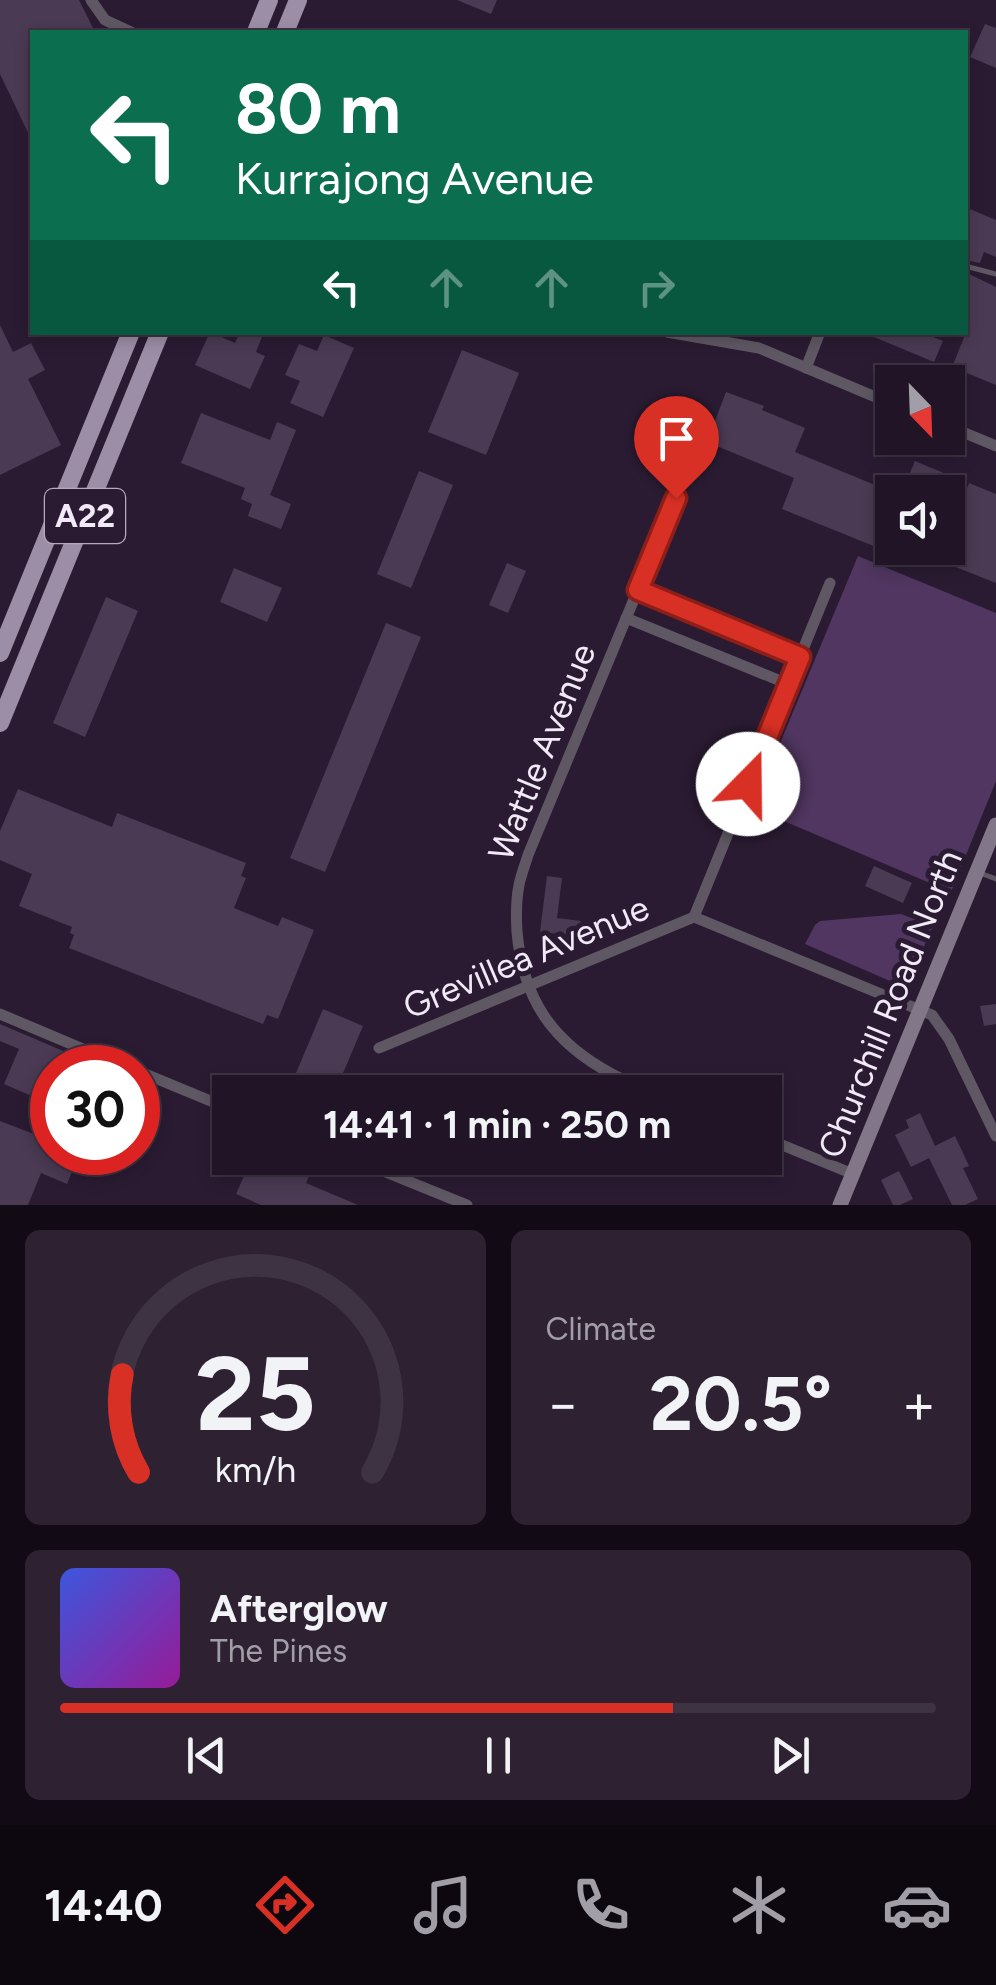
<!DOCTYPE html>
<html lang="en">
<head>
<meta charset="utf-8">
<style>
  :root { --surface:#201426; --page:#2d2132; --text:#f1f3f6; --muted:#a29ea7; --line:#3d3343; --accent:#d93025 }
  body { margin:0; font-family:Figtree,sans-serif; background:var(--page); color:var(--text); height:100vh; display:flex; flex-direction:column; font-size:38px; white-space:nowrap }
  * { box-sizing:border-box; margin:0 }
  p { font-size:32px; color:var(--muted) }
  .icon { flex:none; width:55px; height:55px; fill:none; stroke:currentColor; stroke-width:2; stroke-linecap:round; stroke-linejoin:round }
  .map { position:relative; height:1205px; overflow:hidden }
  .side { display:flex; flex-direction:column; gap:25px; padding:25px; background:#120b15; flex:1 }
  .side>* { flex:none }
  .banner { position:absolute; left:30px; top:30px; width:938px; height:305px; border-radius:0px; box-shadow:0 5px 15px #0003,0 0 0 2px var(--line); background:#0b6e4f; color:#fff; overflow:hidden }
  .needle { width:65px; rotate:157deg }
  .fabs { position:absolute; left:875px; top:365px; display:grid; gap:20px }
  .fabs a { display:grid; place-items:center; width:90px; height:90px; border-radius:0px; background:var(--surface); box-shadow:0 5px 15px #0003,0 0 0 2px var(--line); font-size:50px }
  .speed { position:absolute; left:30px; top:1045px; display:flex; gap:20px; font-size:50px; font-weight:700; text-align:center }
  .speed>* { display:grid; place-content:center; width:130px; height:130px; border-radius:50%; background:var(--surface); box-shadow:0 5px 15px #0003,0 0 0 2px var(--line); line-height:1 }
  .speed .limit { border:15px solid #d22; background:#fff; color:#111 }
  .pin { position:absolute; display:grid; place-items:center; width:85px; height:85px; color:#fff; margin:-102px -42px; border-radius:50% 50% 50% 0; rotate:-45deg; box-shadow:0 0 10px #0007 }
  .pin .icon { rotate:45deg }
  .me { position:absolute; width:110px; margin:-55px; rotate:22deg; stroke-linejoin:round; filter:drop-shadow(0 0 8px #0008) }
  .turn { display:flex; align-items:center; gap:35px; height:210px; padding:0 40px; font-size:45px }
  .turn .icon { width:130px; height:130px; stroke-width:2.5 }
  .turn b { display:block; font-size:70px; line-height:85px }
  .lanes { display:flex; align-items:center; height:95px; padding:0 40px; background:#0003; justify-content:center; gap:50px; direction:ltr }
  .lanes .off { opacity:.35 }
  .big { font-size:75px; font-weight:700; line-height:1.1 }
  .side .tile { flex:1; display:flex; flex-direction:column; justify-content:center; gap:15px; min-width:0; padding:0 35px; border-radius:15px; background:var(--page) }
  .side .dial { align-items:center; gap:0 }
  .dial svg { height:260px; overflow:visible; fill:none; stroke:var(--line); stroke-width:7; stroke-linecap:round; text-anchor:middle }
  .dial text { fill:var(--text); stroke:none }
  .song { display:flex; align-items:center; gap:30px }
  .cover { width:120px; height:120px; border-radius:15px; background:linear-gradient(135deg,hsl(230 70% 55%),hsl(300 70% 35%)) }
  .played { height:10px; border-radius:5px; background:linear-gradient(90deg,var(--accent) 70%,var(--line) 70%) }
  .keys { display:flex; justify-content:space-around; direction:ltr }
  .heat { display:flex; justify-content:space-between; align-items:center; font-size:55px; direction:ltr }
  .side .tiles { flex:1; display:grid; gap:25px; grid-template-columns:1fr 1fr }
  .tile:last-child { grid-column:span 2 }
  .trip { position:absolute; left:212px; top:1075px; width:570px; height:100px; border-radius:0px; background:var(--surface); box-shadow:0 5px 15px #0003,0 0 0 2px var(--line); font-weight:700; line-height:100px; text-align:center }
  .menu { display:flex; height:160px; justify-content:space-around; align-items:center; background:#0d080f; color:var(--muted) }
  .menu .icon { width:70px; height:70px }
  .menu .current { color:var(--accent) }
  .menu b { font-size:45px; color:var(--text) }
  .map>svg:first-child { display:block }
</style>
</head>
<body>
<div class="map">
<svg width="996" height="1205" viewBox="0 0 996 1205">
  <rect width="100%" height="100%" fill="#2a1b32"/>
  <g fill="#503660">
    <path d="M858,556L996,613V781L951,892L753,808Z"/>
    <path d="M901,914L933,926L906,988L805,944L815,925L820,921Z"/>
  </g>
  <g fill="#4a3a53">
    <path d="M0,0H79L95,32H32V141L0,74Z"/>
    <path d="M457,0H497L491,14Z"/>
    <path d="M985,24L996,28V68L970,57Z"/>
    <path d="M965,207L996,220V257L984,252L980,263L965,260Z"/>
    <path d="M965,272L996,287V385L952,367L965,335Z"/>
    <path d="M0,325L13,352L31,343L45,370L28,379L61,445L0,475Z"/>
    <path d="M210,332L235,343L240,332H264L256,352L265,356L250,389L195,365Z"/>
    <path d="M862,332H935L933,337L943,341L934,362Z"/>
    <path d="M324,335L354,348L323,417L290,403L300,381L285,375L299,344L317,351Z"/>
    <path d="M462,350L519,373L486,455L428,432Z"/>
    <path d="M726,392L764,406L762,410L805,428L795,452L892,492V540L880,535L876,547L782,509L794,478L707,442Z"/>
    <path d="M201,413L270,440L277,422L296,430L270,495L291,504L281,529L248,516L252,504L241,499L245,488L181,463Z"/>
    <path d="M915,461L946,474L938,492H902Z"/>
    <path d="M419,471L453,485L411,588L377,574Z"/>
    <path d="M969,483L996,494V583L938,560L943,548H948V537Z"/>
    <path d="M507,563L526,571L508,613L489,605Z"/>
    <path d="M234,568L282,588L267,622L220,602Z"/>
    <path d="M106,597L138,611L85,737L53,723Z"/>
    <path d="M386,623L421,637L325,872L290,858Z"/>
    <path d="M18,789L112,827L117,813L246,863L241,876L246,878L234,908L278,926L282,917L314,930L278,1019L267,1015L263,1024L69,948L74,935L70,933L72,927L19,906L32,874L0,860V831Z"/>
    <path d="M874,866L912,883L903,903L865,886Z"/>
    <path d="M547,876L562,878L557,918L581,921L579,936L540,932Z"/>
    <path d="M996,1004V1024L984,1026L980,1006Z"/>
    <path d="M323,1009L363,1026L335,1092H288Z"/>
    <path d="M0,1024L103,1068H52V1105L4,1084L19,1049L0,1041Z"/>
    <path d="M920,1113L935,1146L955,1136L969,1166L963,1168L978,1199L965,1205H952L929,1158L911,1167L895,1135L909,1128L906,1120Z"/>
    <path d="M0,1121L52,1141V1152H80L67,1184L41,1173L28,1205H0Z"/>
    <path d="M252,1158H297L314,1165L306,1183L358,1205H261L236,1194Z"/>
    <path d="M899,1171L913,1199L900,1205H893L881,1180Z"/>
  </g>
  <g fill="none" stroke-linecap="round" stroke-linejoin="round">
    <g stroke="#5f5864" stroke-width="5">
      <path d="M965,266L996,274"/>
      <path d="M980,873L996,879"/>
    </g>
    <g stroke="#5f5864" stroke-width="11">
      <path d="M91,0L105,20L131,32"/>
      <path d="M667,332L759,348L892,404"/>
      <path d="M806,368L820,332"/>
      <path d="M948,426L996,446"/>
      <path d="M830,583L694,917L932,1015L949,1039L996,1136"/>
      <path d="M638,590L799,657"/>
      <path d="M626,618L788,684"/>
      <path d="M0,1014L128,1068"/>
      <path d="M379,1048L694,917"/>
      <path d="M138,1071L230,1109"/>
      <path d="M655,1092C641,1087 625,1081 612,1074C552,1042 523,999 517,932C516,916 516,900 519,885C521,875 525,865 528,855L676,498"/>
      <path d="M765,1138L853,1174"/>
      <path d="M351,1158L467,1205"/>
    </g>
    <path stroke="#827689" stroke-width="15" d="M840,1205L996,825"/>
    <g stroke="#9c8ea6" stroke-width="18">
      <path d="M256,32L269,0"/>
      <path d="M285,32L298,0"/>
      <path d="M0,653L131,332"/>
      <path d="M0,723L160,332"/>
    </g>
  </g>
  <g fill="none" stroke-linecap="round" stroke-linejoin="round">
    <defs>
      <path id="route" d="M676,498L638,590L800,657L748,784"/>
    </defs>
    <use href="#route" stroke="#8d1f18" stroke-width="25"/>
    <use href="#route" stroke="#d93025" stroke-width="18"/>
  </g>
  <g text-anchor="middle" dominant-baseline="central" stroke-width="10" stroke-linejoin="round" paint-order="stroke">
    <rect fill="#2a1b32" stroke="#b6abbd" stroke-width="2.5" x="45" y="489" width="80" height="54" rx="8"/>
    <g font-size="32" font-weight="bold" fill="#f2e9f8">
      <text x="85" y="516">A22</text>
    </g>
    <g font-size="35" fill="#f2e9f8" stroke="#2a1b32">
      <text transform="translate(542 752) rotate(-68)">Wattle Avenue</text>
      <text transform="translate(526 957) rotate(-23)">Grevillea Avenue</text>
      <text transform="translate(890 1004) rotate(-68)">Churchill Road North</text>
    </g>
  </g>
</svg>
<div class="fabs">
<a><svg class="needle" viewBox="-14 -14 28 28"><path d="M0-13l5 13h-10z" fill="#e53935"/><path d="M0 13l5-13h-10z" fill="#a29ea7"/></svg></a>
<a><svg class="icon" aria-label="sound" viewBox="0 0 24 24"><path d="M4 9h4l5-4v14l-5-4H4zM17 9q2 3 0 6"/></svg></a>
</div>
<div class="speed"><div class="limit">30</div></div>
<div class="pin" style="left:676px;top:498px;background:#d93025"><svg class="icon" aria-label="arrive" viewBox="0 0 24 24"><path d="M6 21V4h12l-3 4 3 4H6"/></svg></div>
<svg class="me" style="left:748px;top:784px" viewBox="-20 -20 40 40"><circle r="19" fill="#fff"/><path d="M0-13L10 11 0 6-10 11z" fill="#d93025"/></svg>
<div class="trip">14:41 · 1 min · 250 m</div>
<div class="banner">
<div class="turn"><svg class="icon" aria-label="left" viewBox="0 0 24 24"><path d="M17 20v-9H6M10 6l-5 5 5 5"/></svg><div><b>80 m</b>Kurrajong Avenue</div></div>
<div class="lanes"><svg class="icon" aria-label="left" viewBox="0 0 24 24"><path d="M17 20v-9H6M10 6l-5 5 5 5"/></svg><svg class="icon off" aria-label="ahead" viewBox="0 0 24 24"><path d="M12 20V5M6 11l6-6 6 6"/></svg><svg class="icon off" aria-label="ahead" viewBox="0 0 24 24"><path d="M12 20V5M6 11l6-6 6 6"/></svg><svg class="icon off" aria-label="right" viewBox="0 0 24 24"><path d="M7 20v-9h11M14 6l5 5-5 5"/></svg></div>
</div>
</div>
<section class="side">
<div class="tiles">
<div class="tile dial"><svg viewBox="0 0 100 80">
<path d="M14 69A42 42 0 1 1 86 69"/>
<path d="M14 69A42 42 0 0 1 9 39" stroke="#d93025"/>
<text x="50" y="56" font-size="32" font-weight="700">25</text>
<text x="50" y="72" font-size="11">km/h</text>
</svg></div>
<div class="tile"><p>Climate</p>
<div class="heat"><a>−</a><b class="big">20.5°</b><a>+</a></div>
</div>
<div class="tile">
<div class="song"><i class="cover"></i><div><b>Afterglow</b><p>The Pines</p></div></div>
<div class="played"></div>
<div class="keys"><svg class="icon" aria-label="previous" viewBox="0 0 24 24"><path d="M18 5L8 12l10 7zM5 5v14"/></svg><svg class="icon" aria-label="pause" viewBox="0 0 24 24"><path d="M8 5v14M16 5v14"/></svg><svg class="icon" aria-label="next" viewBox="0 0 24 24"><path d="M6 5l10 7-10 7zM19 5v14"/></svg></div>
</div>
</div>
</section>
<nav class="menu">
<b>14:40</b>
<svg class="icon current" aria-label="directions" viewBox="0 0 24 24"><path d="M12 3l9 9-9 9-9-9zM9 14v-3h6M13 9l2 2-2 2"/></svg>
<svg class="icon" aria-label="music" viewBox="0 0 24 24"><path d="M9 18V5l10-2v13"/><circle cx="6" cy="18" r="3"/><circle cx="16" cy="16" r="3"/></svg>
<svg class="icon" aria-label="phone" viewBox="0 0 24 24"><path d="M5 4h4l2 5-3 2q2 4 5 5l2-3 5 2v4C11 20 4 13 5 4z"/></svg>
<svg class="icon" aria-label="climate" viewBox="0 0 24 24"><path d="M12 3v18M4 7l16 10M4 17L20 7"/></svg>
<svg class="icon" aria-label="car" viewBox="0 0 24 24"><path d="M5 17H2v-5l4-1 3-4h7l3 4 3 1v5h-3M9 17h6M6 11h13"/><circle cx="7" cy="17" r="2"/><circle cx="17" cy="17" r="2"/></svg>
</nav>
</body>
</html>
